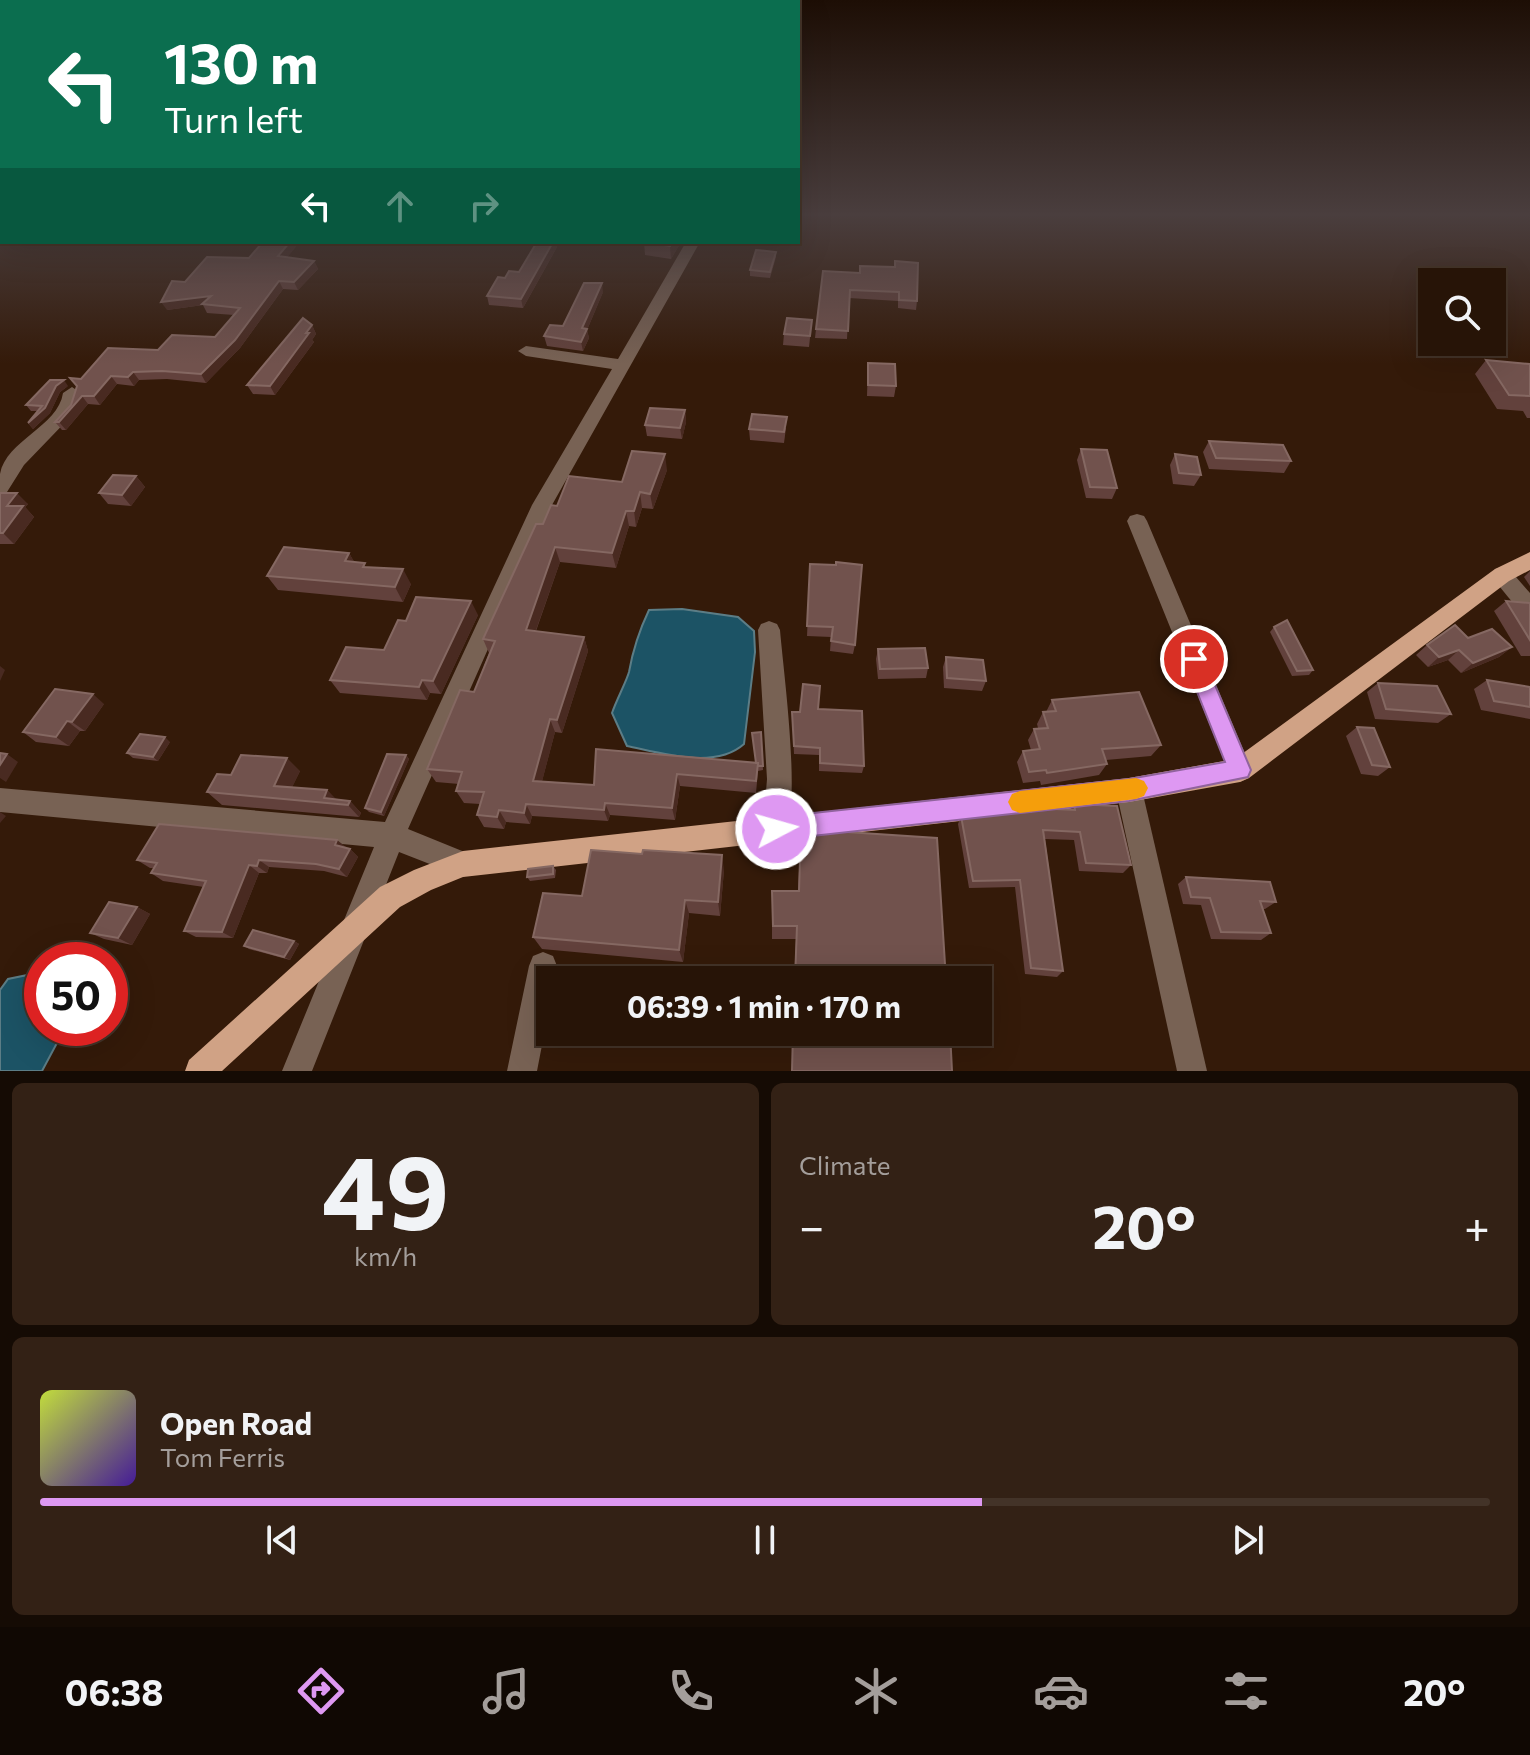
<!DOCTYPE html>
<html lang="en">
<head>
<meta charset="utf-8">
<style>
  :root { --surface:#271407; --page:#332115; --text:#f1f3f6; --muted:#a49e9b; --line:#433328; --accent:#de98f2 }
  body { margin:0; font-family:Commissioner,sans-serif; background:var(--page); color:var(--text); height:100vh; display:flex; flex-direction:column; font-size:30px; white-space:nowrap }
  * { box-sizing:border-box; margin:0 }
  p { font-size:26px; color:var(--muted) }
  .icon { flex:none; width:44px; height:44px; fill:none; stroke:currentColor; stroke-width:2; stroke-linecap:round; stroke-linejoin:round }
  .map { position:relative; height:1071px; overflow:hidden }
  .panel { display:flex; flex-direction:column; gap:12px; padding:12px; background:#150b04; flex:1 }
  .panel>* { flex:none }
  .top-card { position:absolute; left:0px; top:0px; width:800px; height:244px; box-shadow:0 8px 32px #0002,0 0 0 2px var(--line); background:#0b6e4f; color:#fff; overflow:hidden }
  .fabs { position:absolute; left:1418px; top:268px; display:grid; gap:16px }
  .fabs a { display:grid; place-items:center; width:88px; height:88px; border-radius:0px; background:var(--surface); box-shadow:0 8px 32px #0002,0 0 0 2px var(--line); font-size:40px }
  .speed { position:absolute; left:24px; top:942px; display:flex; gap:16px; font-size:40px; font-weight:700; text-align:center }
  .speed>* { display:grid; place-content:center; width:104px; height:104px; border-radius:50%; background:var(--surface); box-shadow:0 8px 32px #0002,0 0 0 2px var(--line); line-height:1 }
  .speed .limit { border:12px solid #d22; background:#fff; color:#111 }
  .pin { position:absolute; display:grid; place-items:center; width:68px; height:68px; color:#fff; margin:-34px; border:4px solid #fff; border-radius:50%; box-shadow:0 2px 8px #0007 }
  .me { position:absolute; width:88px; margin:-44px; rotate:84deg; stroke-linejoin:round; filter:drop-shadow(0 0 6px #0008) }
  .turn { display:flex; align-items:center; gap:28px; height:168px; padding:0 32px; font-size:36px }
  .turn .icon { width:104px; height:104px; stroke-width:2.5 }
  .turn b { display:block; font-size:56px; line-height:68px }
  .lanes { display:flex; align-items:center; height:76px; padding:0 32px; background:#0003; justify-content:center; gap:40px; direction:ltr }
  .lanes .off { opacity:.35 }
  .big { font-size:60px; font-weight:700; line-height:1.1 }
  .panel .card { flex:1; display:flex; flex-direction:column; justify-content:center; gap:12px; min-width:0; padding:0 28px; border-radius:12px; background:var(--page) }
  .panel .dial { align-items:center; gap:0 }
  .dial b { font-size:104px; line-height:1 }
  .song { display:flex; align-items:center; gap:24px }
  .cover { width:96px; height:96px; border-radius:12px; background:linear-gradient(135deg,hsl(70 70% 55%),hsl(260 70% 35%)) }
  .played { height:8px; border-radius:4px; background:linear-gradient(90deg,var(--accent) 65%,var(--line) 65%) }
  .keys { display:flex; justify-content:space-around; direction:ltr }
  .heat { display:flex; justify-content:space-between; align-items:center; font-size:44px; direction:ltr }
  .panel .tiles { flex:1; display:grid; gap:12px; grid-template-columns:1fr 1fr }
  .card:last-child { grid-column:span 2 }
  .trip { position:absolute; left:536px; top:966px; width:456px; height:80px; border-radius:0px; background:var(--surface); box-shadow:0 8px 32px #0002,0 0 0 2px var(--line); font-weight:700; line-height:80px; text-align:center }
  .menu { display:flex; height:128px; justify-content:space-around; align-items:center; background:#100803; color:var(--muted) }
  .menu .icon { width:56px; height:56px }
  .menu .active { color:var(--accent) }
  .menu b { font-size:36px; color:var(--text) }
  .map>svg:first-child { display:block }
</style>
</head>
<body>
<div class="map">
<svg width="1530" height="1071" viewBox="0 0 1530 1071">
  <rect width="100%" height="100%" fill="#341a09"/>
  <g fill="#1c5365" stroke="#5c7d86" stroke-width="2">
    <path d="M682,609L738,617L754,631L755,652L744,744C715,770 661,753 627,746L612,713C616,701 627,680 629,672C633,649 639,631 649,610Z"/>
    <path d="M42,972V1028H65L42,1071H0V990L8,979Z"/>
  </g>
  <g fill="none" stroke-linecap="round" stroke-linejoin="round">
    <g fill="#786254" fill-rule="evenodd">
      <path d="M686,242H700L552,505L408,829L472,855L476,864L472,873L463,877L399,852L312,1071H282L374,847L0,812V788L385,822L532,505L612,369L526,356L518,351L526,346L618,359Z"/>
      <path d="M72,387L81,393L76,411L24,465L7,492L0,494C0,488 0,480 0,474C6,440 58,427 63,393Z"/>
      <path d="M1137,514L1144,516L1147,521L1252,770L1249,778L1240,782L1231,778L1228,770L1127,521L1130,516Z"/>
      <path d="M1502,567L1509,569L1530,593V617L1522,614L1495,581L1492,575L1495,569Z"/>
      <path d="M769,621L777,624L780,630C784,677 801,799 785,838L776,842L767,838L763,829L767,779L758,630L761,624Z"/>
      <path d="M1129,778L1138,782L1142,790L1207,1071H1177L1116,790L1120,782Z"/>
      <path d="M543,952L553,956L557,966L555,980H550V1004L537,1071H507L529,966L533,956Z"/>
    </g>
    <path fill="#d0a285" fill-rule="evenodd" d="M1530,552V570L1509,581L1249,778L1240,782L1129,802L463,877L431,890L400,907L222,1071H185L189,1060L380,887L414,870L463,851L1129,778L1235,759L1495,569Z"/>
  </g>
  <g fill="#62413c">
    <path d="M270,242H297L298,244L287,257L314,261L318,269L298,290L283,289L240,348L206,383L167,379L139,380L134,386L117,384L100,405L88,404L66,430H62L55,422L71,405L77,387L70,378L81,379L215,337L234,315L207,313L203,305L167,310L185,282L249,258Z"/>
    <path d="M644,242H681L671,259L645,255Z"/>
    <path d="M714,242H735L734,244Z"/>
    <path d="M557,247L523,308L489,305L487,296L505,278L519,272Z"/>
    <path d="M776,252V257L770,278L750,276V270Z"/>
    <path d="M895,261L917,301L916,310L898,308V301L849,298L847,339L815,338L816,329L859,273L860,266L894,267Z"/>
    <path d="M603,292L587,330L589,338L583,351L547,346L544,336L563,326Z"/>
    <path d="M812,320L809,347L783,345L784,334Z"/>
    <path d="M312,325L316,334L312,340L314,342L275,395L253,394L247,385Z"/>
    <path d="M1486,360L1530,364V418H1527L1523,411L1497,409L1475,374Z"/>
    <path d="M868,363L896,386L894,397L867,396Z"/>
    <path d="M68,386L60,392L50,413L33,429L28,423L38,411H31L26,405Z"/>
    <path d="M685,410L686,422L682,439L647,436L645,425Z"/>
    <path d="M786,428L784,443L750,440L749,429Z"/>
    <path d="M1209,441L1291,461L1284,473L1209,469L1203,452Z"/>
    <path d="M1081,449L1117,488L1112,499L1086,498L1077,460Z"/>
    <path d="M1175,454L1201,475L1194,486L1173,484L1170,465Z"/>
    <path d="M667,470L653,509L642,508L636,527L629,526L616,568L560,562L536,631L584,637L588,651L562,733L555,732L542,781L594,785L755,763L761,732L763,770L758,771L756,793L680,786L675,820L610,815L608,821L532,816L530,824L506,822L504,829L484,827L477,815L480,804L464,803L456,791L459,784L436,782L427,769L474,692L489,653L483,639L543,524L557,506L622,482Z"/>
    <path d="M136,476L145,487L131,506L108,504L99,493Z"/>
    <path d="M0,493L28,504L25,507L34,517L14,544H0Z"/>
    <path d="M349,553L354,562L411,584L403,602L278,590L267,576Z"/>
    <path d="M810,564L855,645L853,654L830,651L831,637L807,636Z"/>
    <path d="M1530,571V586L1524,577Z"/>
    <path d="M1506,601L1530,603V656H1521L1494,611Z"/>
    <path d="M478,615L441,694L430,693L427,700L340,693L330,680L384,650L406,621Z"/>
    <path d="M1274,627L1313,670L1309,675L1292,676L1270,632Z"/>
    <path d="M1468,638L1512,647L1499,657L1461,673L1448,660L1428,667L1416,655L1427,645Z"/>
    <path d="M878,649L928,668L926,678L878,679L876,659Z"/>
    <path d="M946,657L986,681L982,691L944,688L943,667Z"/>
    <path d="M1487,680L1530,687V719L1481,710L1474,689Z"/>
    <path d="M1378,683L1451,714L1438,723L1375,719L1367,692Z"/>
    <path d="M1052,700L1161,745L1151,756L1106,760L1107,764L1099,775L1041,785L1040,781L1023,783L1017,762L1023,751L1031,750L1028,740L1034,729L1038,728L1037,724L1043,712H1046Z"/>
    <path d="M104,704L85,731H80L69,746L36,742L23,732Z"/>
    <path d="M818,709L864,766L862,773L819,771V755L794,754L792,712H800Z"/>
    <path d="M1357,727L1390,767L1378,776L1361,774L1346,736Z"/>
    <path d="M170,742L158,761L133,758L127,753Z"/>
    <path d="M406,755L409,759L384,816L369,812L365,808Z"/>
    <path d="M300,771L292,787L327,790L336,800L350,801L361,813L359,817L222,805L207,792L231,775Z"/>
    <path d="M1074,804L1131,865L1123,873L1079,871L1074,840L1045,839L1063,971L1057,977L1025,974L1015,887L969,888L958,824L961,816L1029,812L1032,808L1070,810Z"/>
    <path d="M801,829L946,980H794L796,939H772V891H798Z"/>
    <path d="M337,840L345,848L350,849L358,857L347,877L324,871L269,867L267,873H259L233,938L196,937L184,931L204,887L163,881L151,873L154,868H150L137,860Z"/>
    <path d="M553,866L556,870L555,878L530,881L527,877Z"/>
    <path d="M724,870L720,916L689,913L683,962L542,949L533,937L582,896Z"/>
    <path d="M1186,877L1276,902L1265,909H1263L1271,933L1261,940L1211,939L1201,905L1183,904L1178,884Z"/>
    <path d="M137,907L150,914L132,945L104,939L90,933Z"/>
    <path d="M294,941L299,944L290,960L249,949L244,946Z"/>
  </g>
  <g fill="#492a21">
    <path d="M290,242H297L298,244L282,264L278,256Z"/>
    <path d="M553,242H556L557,247L523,308L521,299Z"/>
    <path d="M672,242H681L671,259L670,246Z"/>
    <path d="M314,261L318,269L298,290L294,282Z"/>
    <path d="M279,281L283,289L240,348L206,383L201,374Z"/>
    <path d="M602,283L603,292L587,330L589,338L583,351L581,342L582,328Z"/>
    <path d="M211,296L203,305L167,310L161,302Z"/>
    <path d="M312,325L316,334L312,340L314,342L275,395L270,386Z"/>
    <path d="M133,372L139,380L134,386L128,377Z"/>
    <path d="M111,376L117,384L100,405L94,396Z"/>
    <path d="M64,380L68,386L60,392L50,413L33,429L28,423L45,408L56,386Z"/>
    <path d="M82,396L88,404L66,430L59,422Z"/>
    <path d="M685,410L686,422L682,439L680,428Z"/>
    <path d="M665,454L667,470L653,509L650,494Z"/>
    <path d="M136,476L145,487L131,506L122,495Z"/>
    <path d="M640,492L642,508L636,527L634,511Z"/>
    <path d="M17,493L28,504L25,507L34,517L14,544L3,533L7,506Z"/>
    <path d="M626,511L629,526L616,568L612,553Z"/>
    <path d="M555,547L560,562L531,644L526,630Z"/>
    <path d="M349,553L358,568L345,561Z"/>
    <path d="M403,569L411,584L403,602L395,587Z"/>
    <path d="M471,601L478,615L441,694L433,681Z"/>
    <path d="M584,637L588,651L562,733L557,720Z"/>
    <path d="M1512,647L1499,657L1461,673L1473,663Z"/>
    <path d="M1459,650L1448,660L1428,667L1439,657Z"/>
    <path d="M0,666L5,670L0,681Z"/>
    <path d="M422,680L430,693L427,700L419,687Z"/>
    <path d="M93,694L104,704L85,731L72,722Z"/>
    <path d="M550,719L555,732L539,793L533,781Z"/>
    <path d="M67,721L80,731L69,746L56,737Z"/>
    <path d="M165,737L170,742L158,761L153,757Z"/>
    <path d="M7,754L18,762L6,782L0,778V765Z"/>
    <path d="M406,755L409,759L384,816L381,812Z"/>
    <path d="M287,758L300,771L287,798L274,786Z"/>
    <path d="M677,774L680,786L675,820L672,808Z"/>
    <path d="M327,790L339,802L324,798Z"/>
    <path d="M350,801L361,813L359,817L348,805Z"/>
    <path d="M605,803L610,815L608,821L604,810Z"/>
    <path d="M526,804L532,816L530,824L524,813Z"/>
    <path d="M499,810L506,822L504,829L497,817Z"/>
    <path d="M0,812L6,816L0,823Z"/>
    <path d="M337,840L346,847L343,853L335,845Z"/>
    <path d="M350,849L358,857L347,877L339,869Z"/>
    <path d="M722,855L724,870L720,916L718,902Z"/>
    <path d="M259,860L269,867L267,873L257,866Z"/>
    <path d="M249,865L259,873L233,938L222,932Z"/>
    <path d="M685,900L689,913L683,962L679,950Z"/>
    <path d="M137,907L150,914L132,945L118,938Z"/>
    <path d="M294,941L299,944L290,960L284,957Z"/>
  </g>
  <g fill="#71524d" stroke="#856862" stroke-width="2">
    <path d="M270,242H290L278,256L314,261L294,282L279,281L235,340L201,374L162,371L133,372L128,377L111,376L94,396H82L59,422H55L71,405L77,386L70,378L81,379L108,348L158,350L172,335L215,337L240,308L202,304L211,296L161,302L172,281L185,282L207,257L249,258L261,244H268Z"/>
    <path d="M537,242H553L521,299L487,296L498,277L505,278L509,271L519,272Z"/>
    <path d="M644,242H672L670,246Z"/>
    <path d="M756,250L776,252L770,272L750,270Z"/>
    <path d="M895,261L918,263L917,301L899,300V292L850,290L848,331L816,329L823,271L860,273V266L895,267Z"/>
    <path d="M584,283H602L582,328L587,329L581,342L544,336L550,325L563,326Z"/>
    <path d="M303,318L312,325L306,333H309L270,386L247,385Z"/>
    <path d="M787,318L812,320L810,336L784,334Z"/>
    <path d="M1486,360L1530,364V396L1509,395Z"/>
    <path d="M868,363L895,364L896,386L868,385Z"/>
    <path d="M50,380H64L56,386L45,408L28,423L42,406L26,405Z"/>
    <path d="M650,408L685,410L680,428L645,425Z"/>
    <path d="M752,414L787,417L784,432L749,429Z"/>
    <path d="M1209,441L1283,445L1291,461L1216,458Z"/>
    <path d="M1081,449L1107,450L1117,488L1090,487Z"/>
    <path d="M632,451L665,454L650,494L640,492L634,511H626L612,553L555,547L526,630L584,637L557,720L550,719L533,781L594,785L596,749L758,763L756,781L677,774L672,808L605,803L604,810L526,804L524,813L499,810L497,817L477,815L484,792L456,791L462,772L427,769L460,690L474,692L495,641L483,639L536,524H543L551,505L557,506L569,476L622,482Z"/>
    <path d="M1175,454L1197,457L1201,475L1179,473Z"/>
    <path d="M113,475L136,476L122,495L99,493Z"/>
    <path d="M0,493H17L7,506H23L3,533H0Z"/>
    <path d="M284,547L349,553L345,561L365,563L363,567L403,569L395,587L267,576Z"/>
    <path d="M836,562L862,565L855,645L831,641L833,627L807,626L810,564L836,565Z"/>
    <path d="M416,597L471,601L433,681L422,680L419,687L330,680L346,647L384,650L398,620L406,621Z"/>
    <path d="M1506,601L1530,603V640Z"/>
    <path d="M1287,620L1313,670L1297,671L1274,627Z"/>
    <path d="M1455,625L1468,638L1492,629L1512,647L1473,663L1459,650L1439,657L1427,645Z"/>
    <path d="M925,648L928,668L880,669L878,649Z"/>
    <path d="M946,657L983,660L986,681L947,678Z"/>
    <path d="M1487,680L1530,687V707L1494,701Z"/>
    <path d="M1378,683L1437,686L1451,714L1386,709Z"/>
    <path d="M803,684L820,686L818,709L862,711L864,766L820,763V748L794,746L792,712H800Z"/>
    <path d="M55,689L93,694L72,722L67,721L56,737L23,732Z"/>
    <path d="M1139,692L1161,745L1102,749L1107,764L1047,773L1046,770L1029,772L1023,751L1040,749L1034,729L1048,728L1043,712L1056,711L1052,700Z"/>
    <path d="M1357,727L1374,728L1390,767L1372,765Z"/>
    <path d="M761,732L763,766H758V763H756L752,733Z"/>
    <path d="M140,734L165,737L153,757L127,753Z"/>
    <path d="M0,753L7,754L0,765Z"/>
    <path d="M387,754L406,755L381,812L365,808Z"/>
    <path d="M241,755L287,758L274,786L327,790L324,798L350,801L348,805L207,792L217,774L231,775Z"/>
    <path d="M1074,804L1117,806L1131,865L1086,863L1080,832L1043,830L1063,971L1031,968L1020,880L973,881L961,816L1031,812L1032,808L1075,810Z"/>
    <path d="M159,824L337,840L335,845L350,849L339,869L316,864L259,860L257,866L249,865L222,932L184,931L206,881L151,873L157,863L137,860Z"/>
    <path d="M801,829L937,838L946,980H795L797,926H773L772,891H799Z"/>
    <path d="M591,850L642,854L643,850L722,855L718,902L685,900L679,950L533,937L543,893L582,896Z"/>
    <path d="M553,866V874L527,877L528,869Z"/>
    <path d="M1186,877L1270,882L1276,902L1260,901L1271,933L1221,932L1210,898L1191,897Z"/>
    <path d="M109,902L137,907L118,938L90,933Z"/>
    <path d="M253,930L294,941L284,957L244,946Z"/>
    <path d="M793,1032H950L952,1071H792Z"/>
  </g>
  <linearGradient id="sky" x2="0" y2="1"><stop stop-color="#1d0e05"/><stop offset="0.59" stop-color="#4a3e3e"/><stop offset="1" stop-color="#4a3e3e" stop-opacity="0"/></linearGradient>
  <rect width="1530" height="364" fill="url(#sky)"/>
  <path fill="#de98f2" stroke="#90639d" stroke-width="2" d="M1194,650L1201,653L1204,659L1251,770L1248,777L1129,801L776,840L767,837L764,829L767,821L776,817L1129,779L1225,762L1184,659L1187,653Z"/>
  <path fill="#f59e0b" d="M1136,778L1144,781L1148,788L1144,796L1136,799L1020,813L1012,810L1008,802L1012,794L1020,791Z"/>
</svg>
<div class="fabs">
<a><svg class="icon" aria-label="search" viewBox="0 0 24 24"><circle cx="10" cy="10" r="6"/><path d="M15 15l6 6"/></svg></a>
</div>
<div class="speed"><div class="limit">50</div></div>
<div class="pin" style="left:1194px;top:659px;background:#d93025"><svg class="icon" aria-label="arrive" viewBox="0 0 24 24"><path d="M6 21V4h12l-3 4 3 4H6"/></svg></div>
<svg class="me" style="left:776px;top:829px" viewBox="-20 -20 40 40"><circle r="17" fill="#de98f2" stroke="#fff" stroke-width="3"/><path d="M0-11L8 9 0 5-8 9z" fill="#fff"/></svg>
<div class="trip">06:39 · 1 min · 170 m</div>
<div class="top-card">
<div class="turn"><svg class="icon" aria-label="left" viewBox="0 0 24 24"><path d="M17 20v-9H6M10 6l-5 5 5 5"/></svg><div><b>130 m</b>Turn left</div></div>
<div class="lanes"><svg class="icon" aria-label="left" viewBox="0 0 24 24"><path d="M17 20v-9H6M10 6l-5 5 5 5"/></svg><svg class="icon off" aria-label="ahead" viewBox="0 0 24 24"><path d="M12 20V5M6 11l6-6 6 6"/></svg><svg class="icon off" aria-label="right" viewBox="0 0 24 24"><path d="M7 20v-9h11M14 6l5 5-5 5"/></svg></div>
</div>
</div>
<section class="panel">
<div class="tiles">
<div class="card dial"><b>49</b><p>km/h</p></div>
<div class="card"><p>Climate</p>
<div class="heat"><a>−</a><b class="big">20°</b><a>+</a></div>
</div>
<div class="card">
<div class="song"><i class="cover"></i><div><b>Open Road</b><p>Tom Ferris</p></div></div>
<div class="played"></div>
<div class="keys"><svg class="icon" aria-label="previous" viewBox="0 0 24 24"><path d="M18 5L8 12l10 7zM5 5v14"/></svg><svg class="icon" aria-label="pause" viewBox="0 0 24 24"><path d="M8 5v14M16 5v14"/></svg><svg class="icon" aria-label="next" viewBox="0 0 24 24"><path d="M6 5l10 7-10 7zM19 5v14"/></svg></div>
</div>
</div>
</section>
<nav class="menu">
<b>06:38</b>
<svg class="icon active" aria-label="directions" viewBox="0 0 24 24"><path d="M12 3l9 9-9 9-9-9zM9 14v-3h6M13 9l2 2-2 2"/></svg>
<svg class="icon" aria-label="music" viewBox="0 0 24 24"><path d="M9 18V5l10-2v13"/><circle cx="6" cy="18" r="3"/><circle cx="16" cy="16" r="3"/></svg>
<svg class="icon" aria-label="phone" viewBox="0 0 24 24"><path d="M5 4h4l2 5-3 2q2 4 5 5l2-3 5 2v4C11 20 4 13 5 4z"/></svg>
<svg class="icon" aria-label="climate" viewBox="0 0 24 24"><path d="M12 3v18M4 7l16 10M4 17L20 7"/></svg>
<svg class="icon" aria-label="car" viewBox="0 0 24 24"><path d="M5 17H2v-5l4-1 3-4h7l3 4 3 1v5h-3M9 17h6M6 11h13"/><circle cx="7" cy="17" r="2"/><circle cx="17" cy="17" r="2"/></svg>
<svg class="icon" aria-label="filters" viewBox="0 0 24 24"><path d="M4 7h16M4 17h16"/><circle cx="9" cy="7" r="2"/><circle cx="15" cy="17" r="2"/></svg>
<b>20°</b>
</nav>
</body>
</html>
